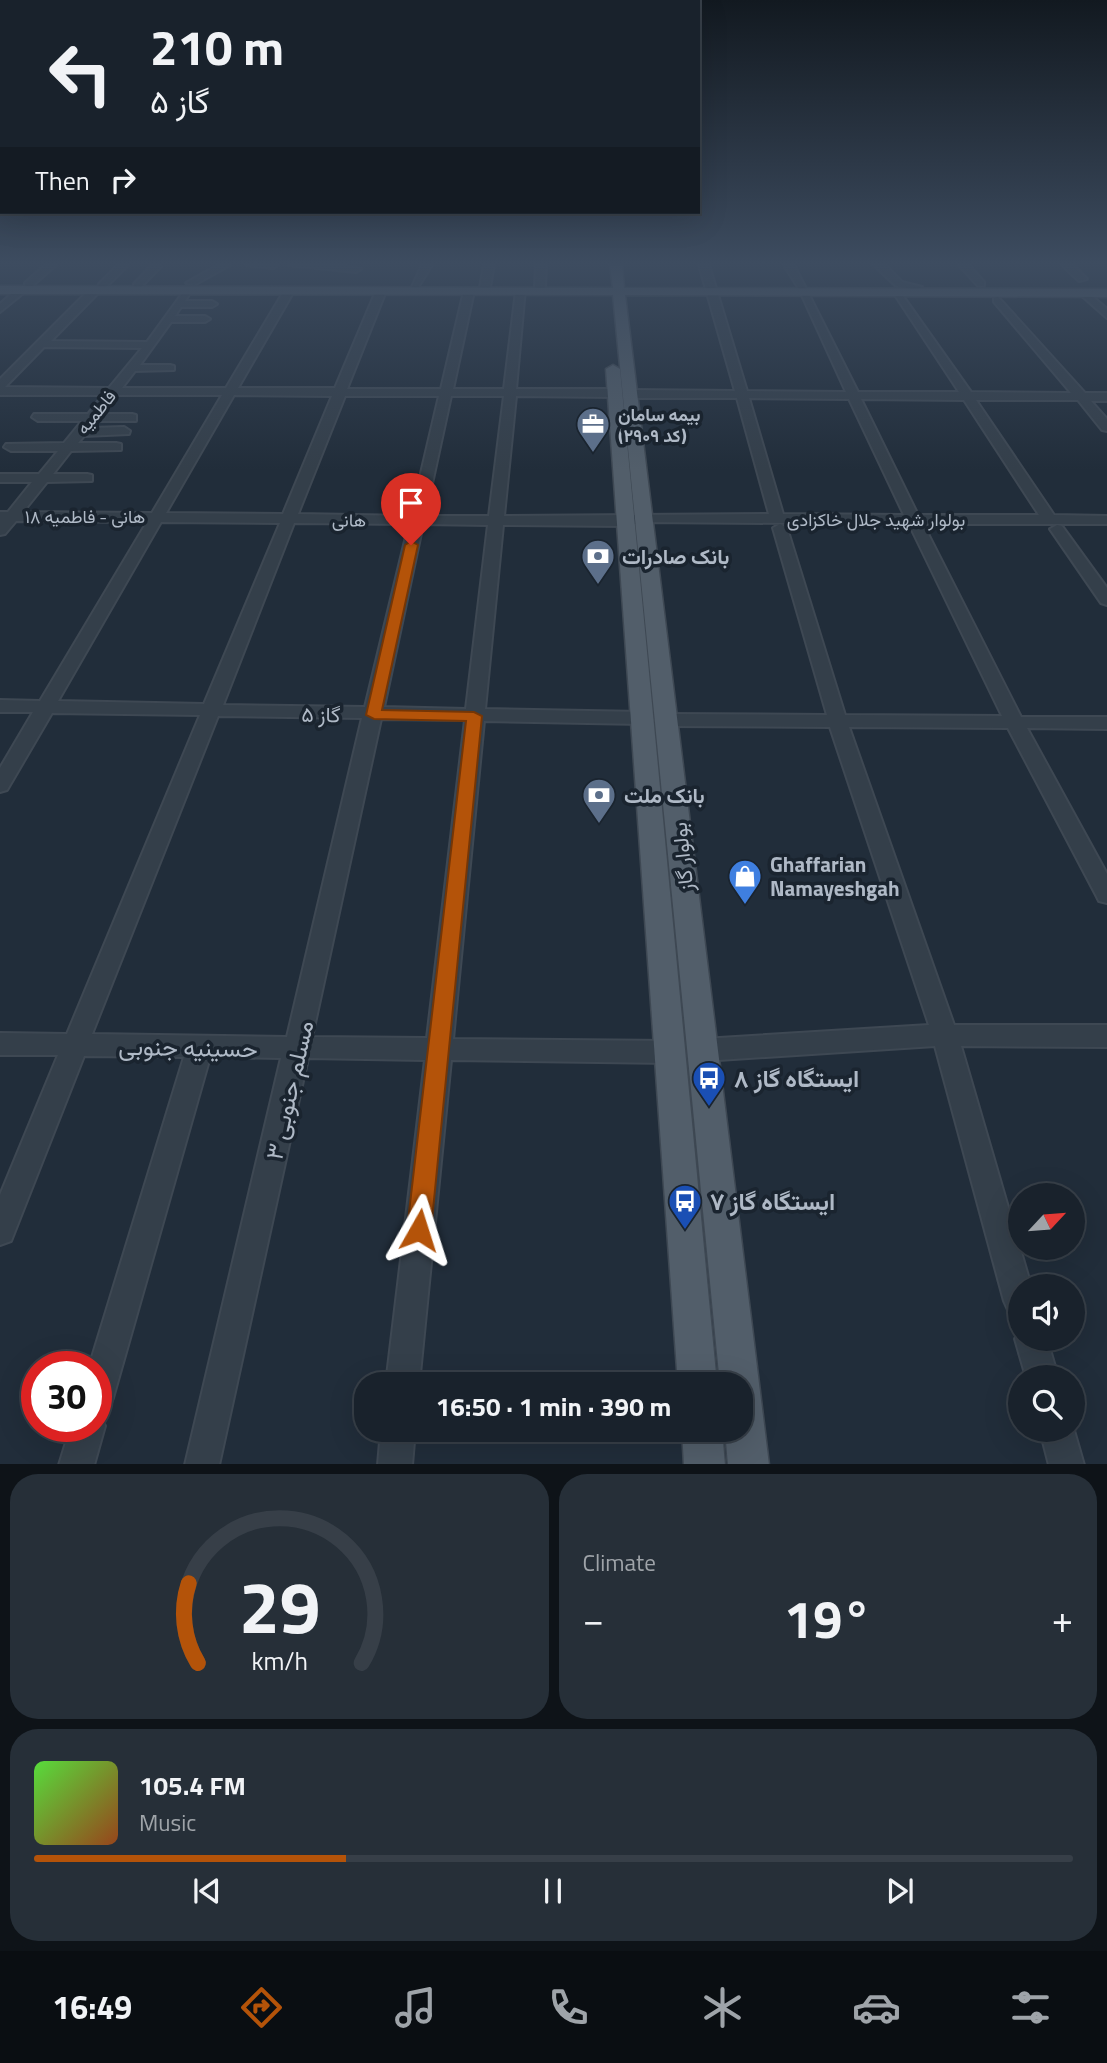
<!DOCTYPE html>
<html lang="en">
<head>
<meta charset="utf-8">
<style>
  :root { --surface:#19222c; --page:#262f38; --text:#f1f3f6; --muted:#9fa4a9; --line:#373f48; --accent:#b45309 }
  body { margin:0; font-family:"Titillium Web",Vazirmatn,sans-serif; background:var(--page); color:var(--text); height:100vh; display:flex; flex-direction:column; font-size:26px; white-space:nowrap }
  * { box-sizing:border-box; margin:0 }
  p { font-size:23px; color:var(--muted) }
  .icon { flex:none; width:38px; height:38px; fill:none; stroke:currentColor; stroke-width:2; stroke-linecap:round; stroke-linejoin:round }
  .map { position:relative; height:1464px; overflow:hidden }
  .drawer { display:flex; flex-direction:column; gap:10px; padding:10px; background:#0e1318; flex:1 }
  .drawer>* { flex:none }
  .hud { position:absolute; left:0px; top:0px; width:700px; height:214px; box-shadow:0 7px 28px #0002,0 0 0 2px var(--line); background:#19222c; color:var(--text); overflow:hidden }
  .needle { width:46px; rotate:64deg }
  .fabs { position:absolute; left:1008px; top:1183px; display:grid; gap:14px }
  .fabs a { display:grid; place-items:center; width:77px; height:77px; border-radius:50%; background:var(--surface); box-shadow:0 7px 28px #0002,0 0 0 2px var(--line); font-size:35px }
  .speed { position:absolute; left:21px; top:1351px; display:flex; gap:14px; font-size:35px; font-weight:700; text-align:center }
  .speed>* { display:grid; place-content:center; width:91px; height:91px; border-radius:50%; background:var(--surface); box-shadow:0 7px 28px #0002,0 0 0 2px var(--line); line-height:1 }
  .speed .limit { border:10px solid #d22; background:#fff; color:#111 }
  .pin { position:absolute; display:grid; place-items:center; width:60px; height:60px; color:#fff; margin:-72px -30px; border-radius:50% 50% 50% 0; rotate:-45deg; box-shadow:0 0 7px #0007 }
  .pin .icon { rotate:45deg }
  .me { position:absolute; width:77px; margin:-38px; rotate:6deg; stroke-linejoin:round; filter:drop-shadow(0 0 5px #0008) }
  .turn { display:flex; align-items:center; gap:24px; height:147px; padding:0 35px; font-size:32px }
  .turn .icon { width:91px; height:91px; stroke-width:2.5 }
  .turn b { display:block; font-size:49px; line-height:60px }
  .then { display:flex; align-items:center; height:66px; padding:0 35px; background:#0003; gap:14px; font-size:26px }
  .big { font-size:52px; font-weight:700; line-height:1.1 }
  .drawer .card { flex:1; display:flex; flex-direction:column; justify-content:center; gap:10px; min-width:0; padding:0 24px; border-radius:28px; background:var(--page) }
  .drawer .dial { align-items:center; gap:0 }
  .dial svg { height:182px; overflow:visible; fill:none; stroke:var(--line); stroke-width:7; stroke-linecap:round; text-anchor:middle }
  .dial text { fill:var(--text); stroke:none }
  .song { display:flex; align-items:center; gap:21px }
  .cover { width:84px; height:84px; border-radius:10px; background:linear-gradient(135deg,hsl(110 70% 55%),hsl(20 70% 35%)) }
  .played { height:7px; border-radius:4px; background:linear-gradient(90deg,var(--accent) 30%,var(--line) 30%) }
  .keys { display:flex; justify-content:space-around; direction:ltr }
  .heat { display:flex; justify-content:space-between; align-items:center; font-size:38px; direction:ltr }
  .drawer .tiles { flex:1; display:grid; gap:10px; grid-template-columns:1fr 1fr }
  .card:last-child { grid-column:span 2 }
  .trip { position:absolute; left:354px; top:1372px; width:399px; height:70px; border-radius:28px; background:var(--surface); box-shadow:0 7px 28px #0002,0 0 0 2px var(--line); font-weight:700; line-height:70px; text-align:center }
  .tabs { display:flex; height:112px; justify-content:space-around; align-items:center; background:#0a0e12; color:var(--muted) }
  .tabs .icon { width:49px; height:49px }
  .tabs .selected { color:var(--accent) }
  .tabs b { font-size:32px; color:var(--text) }
  .map>svg:first-child { display:block }
</style>
</head>
<body>
<div class="map">
<svg width="1107" height="1465" viewBox="0 0 1107 1465">
  <rect width="100%" height="100%" fill="#212d3a"/>
  <g fill="none" stroke-linecap="round" stroke-linejoin="round">
    <defs>
      <g id="minor">
        <path d="M45,265H56L31,287H25V283Z"/>
        <path d="M118,265H128L105,288H99V292L51,341L147,342L187,287L192,290L185,301H212L217,304L212,307H181L175,316H205L210,319L205,322H171L140,365H170L174,366V370L135,371L122,388H226L284,291L289,288L294,291L238,388H335L376,291L381,288L386,291L347,389H441L464,291L469,288L474,291L453,389H504L516,291L525,289L516,389H615L621,393L615,397L516,396L504,516L769,514L737,398H631L625,394L631,390L735,391L699,265H709L747,391L846,392L799,289L784,265H794L858,392H959L893,292L898,289L971,392L1071,393L994,302V298L998,297L1085,393H1107V401H1091L1107,419V431L1102,430L1078,400H976L1054,515L1107,516V524H918L925,528L1021,717H1107V729L1027,728L1107,874V903L1099,901L1096,895L1008,728L849,727L954,1025H1107V1047L961,1046L1031,1286H1020V1317L1009,1312L1004,1301L935,1046L703,1061L694,1058L690,1050L694,1042L703,1039L929,1025L830,727L667,726L658,720L667,714L827,715L773,528L780,524L787,528L845,715L1002,716L911,528L918,524L644,522L625,526L503,525L485,709L642,712L651,718L642,724L484,721L453,1039L670,1041L679,1044L683,1052L679,1060L670,1063L451,1060L419,1384H386L425,1060L308,1058L219,1465H185L281,1058L210,1057L113,1398L108,1410L99,1414L105,1426L94,1465H59L71,1426H96V1367H89L184,1057L84,1056L11,1241L0,1245V1195L58,1055H0V1033L67,1034L200,715L52,713L7,790L0,792V768L33,712H0V700L40,701L147,522L16,521L5,534L0,535V512H8L32,482H0V474H39L58,451H11L4,447L6,444L64,443L82,421H38L32,417L34,414H88L103,395H0V379L91,288H98L99,284ZM44,347L142,348L109,388L5,387ZM116,395H222L152,513L23,512L47,482L92,481V475L87,474H53L71,451L121,450V444L116,443H78L84,436L129,434L130,431L124,427L90,428L95,421H136V415L132,414H101ZM234,395L332,396L283,514L166,513ZM345,396H439L411,516L298,514ZM451,396H504L489,516H425ZM749,398L849,399L904,515L783,514ZM861,399L964,400L1039,515H918ZM161,522L280,523L204,704L58,701ZM294,523L409,524L365,707L223,705ZM423,524L488,525L466,709L384,707ZM218,716L362,718L287,1037L92,1034ZM381,719L465,720L427,1038L312,1037Z"/>
        <path d="M152,265L161,266L140,288H134V284Z"/>
        <path d="M218,265H230L194,285L186,283Z"/>
        <path d="M246,265H278L273,268Z"/>
        <path d="M289,265H339L361,269L356,272Z"/>
        <path d="M422,265H432L417,289H411Z"/>
        <path d="M484,265H494L490,287L485,290L480,287Z"/>
        <path d="M536,265H546L545,287L540,290L535,287Z"/>
        <path d="M874,265H885L902,282L922,287L917,290L896,286Z"/>
        <path d="M959,265H969L984,282V286H978Z"/>
        <path d="M1062,265H1073L1087,279L1079,281Z"/>
        <path d="M18,288L27,290L0,312V304Z"/>
        <path d="M1085,290L1107,309V318L1081,295Z"/>
        <path d="M1057,525L1062,526L1107,588V605L1101,603L1050,529Z"/>
        <path d="M1020,1328V1339H1047L1058,1377H1026L1015,1339Z"/>
        <path d="M1073,1427L1084,1465H1049L1040,1430H1073Z"/>
        <path d="M381,1430H415L412,1465H378Z"/>
      </g>
      <g id="major">
        <path d="M610,265H622L624,288L1107,289V297L625,295L769,1465H728L725,1430H740V1384H720L613,295L0,294V286L613,288Z"/>
        <path d="M613,365L620,369L717,1384H678L606,369Z"/>
        <path d="M682,1430H722L725,1465H684Z"/>
      </g>
    </defs>
    <use href="#minor" stroke="#3e4853" stroke-width="4"/>
    <use href="#major" stroke="#3e4853" stroke-width="3"/>
    <use href="#minor" fill="#343f4a" fill-rule="evenodd"/>
    <use href="#major" fill="#525e6a" fill-rule="evenodd"/>
  </g>
  <linearGradient id="sky" x2="0" y2="1"><stop stop-color="#121920"/><stop offset="0.56" stop-color="#3d4c60"/><stop offset="1" stop-color="#3d4c60" stop-opacity="0"/></linearGradient>
  <rect width="1107" height="470" fill="url(#sky)"/>
  <path fill="#b45309" stroke="#753606" stroke-width="2" d="M411,541L418,545L382,710L474,712L482,716L431,1230L428,1238L419,1241L410,1238L407,1230L466,721L374,719L366,715L405,545Z"/>
  <defs>
    <symbol id="office-pin" viewBox="-11 -11 22 30"><path d="M0 17L-7.5 6A9.5 9.5 0 1 1 7.5 6Z" fill="#5c6f8a" stroke="#1a242f"/><path d="M-6-3h4V-5.5h4V-3h4V5H-6ZM-1-4.5V-3h2v-1.5ZM-6 0V1H6V0Z" fill="#fff"/></symbol>
    <symbol id="bank-pin" viewBox="-11 -11 22 30"><path d="M0 17L-7.5 6A9.5 9.5 0 1 1 7.5 6Z" fill="#5c6f8a" stroke="#1a242f"/><path d="M-6-4H6V4H-6ZM0-2.3a2.3 2.3 0 1 0 0 4.6a2.3 2.3 0 1 0 0-4.6Z" fill="#fff"/></symbol>
    <symbol id="shop-pin" viewBox="-11 -11 22 30"><path d="M0 17L-7.5 6A9.5 9.5 0 1 1 7.5 6Z" fill="#3f7fe0" stroke="#1a242f"/><path d="M-5-2.5h2.3a2.7 3.5 0 0 1 5.4 0H5L5.5 6h-11ZM-1.5-2.5h3a1.5 2.3 0 0 0-3 0Z" fill="#fff"/></symbol>
    <symbol id="bus-pin" viewBox="-11 -11 22 30"><path d="M0 17L-7.5 6A9.5 9.5 0 1 1 7.5 6Z" fill="#1a4fb4" stroke="#1a242f"/><path d="M-5-6H5V4H4V6H2V4H-2V6H-4V4H-5ZM-3.5-4V0h7V-4ZM-3.5 1.2v1.5H-2V1.2ZM2 1.2v1.5H3.5V1.2Z" fill="#fff"/></symbol>
  </defs>
  <g fill-rule="evenodd">
    <use href="#office-pin" x="574" y="405" width="38" height="52"/>
    <use href="#bank-pin" x="579" y="537" width="38" height="52"/>
    <use href="#bank-pin" x="580" y="776" width="38" height="52"/>
    <use href="#shop-pin" x="726" y="857" width="38" height="52"/>
    <use href="#bus-pin" x="690" y="1059" width="38" height="52"/>
    <use href="#bus-pin" x="666" y="1182" width="38" height="52"/>
  </g>
  <g text-anchor="middle" dominant-baseline="central" stroke-width="7" stroke-linejoin="round" paint-order="stroke">
    <g font-size="18" fill="#afb9c6" stroke="#1a242f">
      <text transform="translate(96 412) rotate(-51)">فاطمیه</text>
      <text x="85" y="516">هانی - فاطمیه ۱۸</text>
      <text x="876" y="519">بولوار شهید جلال خاکزادی</text>
      <text transform="translate(349 520) rotate(1)">هانی</text>
    </g>
    <g font-size="18" font-weight="bold" fill="#afb9c6" stroke="#1a242f" text-anchor="start">
      <text x="618" y="414">بیمه سامان<tspan x="618" dy="21">(کد ۲۹۰۹)</tspan></text>
    </g>
    <g font-size="21" font-weight="bold" fill="#afb9c6" stroke="#1a242f" text-anchor="start">
      <text x="622" y="556">بانک صادرات</text>
      <text x="624" y="795">بانک ملت</text>
      <text x="770" y="864">Ghaffarian<tspan x="770" dy="24">Namayeshgah</tspan></text>
    </g>
    <g font-size="21" fill="#afb9c6" stroke="#1a242f">
      <text transform="translate(321 714) rotate(1)">گاز ۵</text>
      <text transform="translate(682 857) rotate(-96)">بولوار گاز</text>
    </g>
    <g font-size="24" fill="#afb9c6" stroke="#1a242f">
      <text transform="translate(188 1047) rotate(1)">حسینیه جنوبی</text>
      <text transform="translate(289 1090) rotate(-77)">مسلم جنوبی ۳</text>
    </g>
    <g font-size="24" font-weight="bold" fill="#afb9c6" stroke="#1a242f" text-anchor="start">
      <text x="734" y="1078">ایستگاه گاز ۸</text>
      <text x="710" y="1201">ایستگاه گاز ۷</text>
    </g>
  </g>
</svg>
<div class="fabs">
<a><svg class="needle" viewBox="-14 -14 28 28"><path d="M0-13l5 13h-10z" fill="#e53935"/><path d="M0 13l5-13h-10z" fill="#9fa4a9"/></svg></a>
<a><svg class="icon" aria-label="sound" viewBox="0 0 24 24"><path d="M4 9h4l5-4v14l-5-4H4zM17 9q2 3 0 6"/></svg></a>
<a><svg class="icon" aria-label="search" viewBox="0 0 24 24"><circle cx="10" cy="10" r="6"/><path d="M15 15l6 6"/></svg></a>
</div>
<div class="speed"><div class="limit">30</div></div>
<div class="pin" style="left:411px;top:545px;background:#d93025"><svg class="icon" aria-label="arrive" viewBox="0 0 24 24"><path d="M6 21V4h12l-3 4 3 4H6"/></svg></div>
<svg class="me" style="left:419px;top:1230px" viewBox="-20 -20 40 40"><path d="M0-17L14 15 0 8-14 15z" fill="#b45309" stroke="#fff" stroke-width="4"/></svg>
<div class="trip">16:50 · 1 min · 390 m</div>
<div class="hud">
<div class="turn"><svg class="icon" aria-label="left" viewBox="0 0 24 24"><path d="M17 20v-9H6M10 6l-5 5 5 5"/></svg><div><b>210 m</b>گاز ۵</div></div>
<div class="then">Then<svg class="icon" aria-label="right" viewBox="0 0 24 24"><path d="M7 20v-9h11M14 6l5 5-5 5"/></svg></div>
</div>
</div>
<section class="drawer">
<div class="tiles">
<div class="card dial"><svg viewBox="0 0 100 80">
<path d="M14 69A42 42 0 1 1 86 69"/>
<path d="M14 69A42 42 0 0 1 10 34" stroke="#b45309"/>
<text x="50" y="56" font-size="32" font-weight="700">29</text>
<text x="50" y="72" font-size="11">km/h</text>
</svg></div>
<div class="card"><p>Climate</p>
<div class="heat"><a>−</a><b class="big">19°</b><a>+</a></div>
</div>
<div class="card">
<div class="song"><i class="cover"></i><div><b>105.4 FM</b><p>Music</p></div></div>
<div class="played"></div>
<div class="keys"><svg class="icon" aria-label="previous" viewBox="0 0 24 24"><path d="M18 5L8 12l10 7zM5 5v14"/></svg><svg class="icon" aria-label="pause" viewBox="0 0 24 24"><path d="M8 5v14M16 5v14"/></svg><svg class="icon" aria-label="next" viewBox="0 0 24 24"><path d="M6 5l10 7-10 7zM19 5v14"/></svg></div>
</div>
</div>
</section>
<nav class="tabs">
<b>16:49</b>
<svg class="icon selected" aria-label="directions" viewBox="0 0 24 24"><path d="M12 3l9 9-9 9-9-9zM9 14v-3h6M13 9l2 2-2 2"/></svg>
<svg class="icon" aria-label="music" viewBox="0 0 24 24"><path d="M9 18V5l10-2v13"/><circle cx="6" cy="18" r="3"/><circle cx="16" cy="16" r="3"/></svg>
<svg class="icon" aria-label="phone" viewBox="0 0 24 24"><path d="M5 4h4l2 5-3 2q2 4 5 5l2-3 5 2v4C11 20 4 13 5 4z"/></svg>
<svg class="icon" aria-label="climate" viewBox="0 0 24 24"><path d="M12 3v18M4 7l16 10M4 17L20 7"/></svg>
<svg class="icon" aria-label="car" viewBox="0 0 24 24"><path d="M5 17H2v-5l4-1 3-4h7l3 4 3 1v5h-3M9 17h6M6 11h13"/><circle cx="7" cy="17" r="2"/><circle cx="17" cy="17" r="2"/></svg>
<svg class="icon" aria-label="filters" viewBox="0 0 24 24"><path d="M4 7h16M4 17h16"/><circle cx="9" cy="7" r="2"/><circle cx="15" cy="17" r="2"/></svg>
</nav>
</body>
</html>
